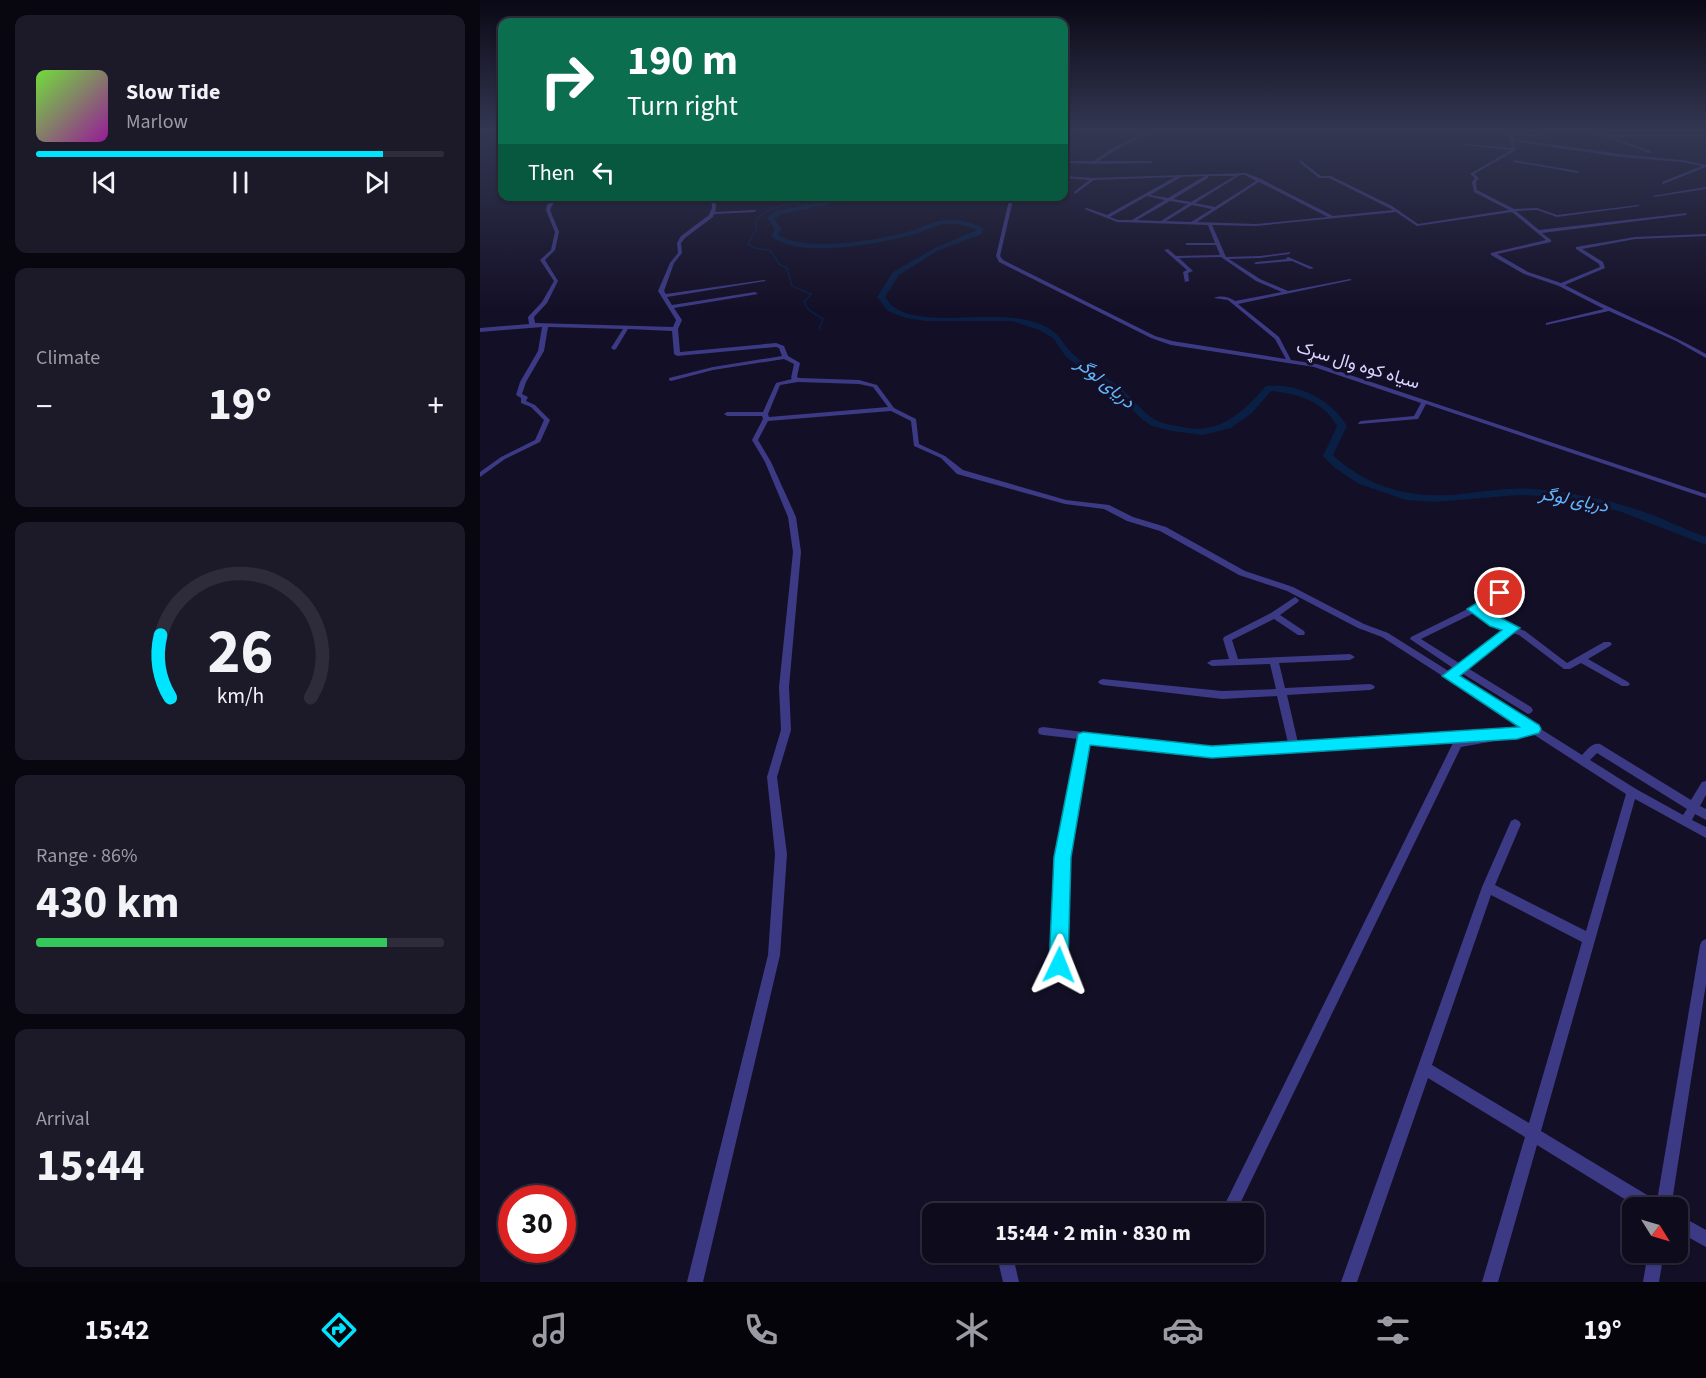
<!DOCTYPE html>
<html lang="en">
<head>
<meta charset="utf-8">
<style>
  :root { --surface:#0e0b1c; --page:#1c1929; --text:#f1f3f6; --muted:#9b9ba3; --line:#2e2b3b; --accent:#00e5ff }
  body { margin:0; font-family:"Source Sans 3",Vazirmatn,sans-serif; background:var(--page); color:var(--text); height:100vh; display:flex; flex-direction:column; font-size:22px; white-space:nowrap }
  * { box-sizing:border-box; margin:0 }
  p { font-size:20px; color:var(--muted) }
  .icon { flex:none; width:33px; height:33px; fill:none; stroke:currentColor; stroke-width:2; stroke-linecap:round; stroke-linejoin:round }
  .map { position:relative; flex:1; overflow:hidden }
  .details { display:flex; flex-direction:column; gap:15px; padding:15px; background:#08060f; width:480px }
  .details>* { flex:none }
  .banner { position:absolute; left:18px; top:18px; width:570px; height:183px; border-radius:12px; box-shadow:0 2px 4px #0004,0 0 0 2px var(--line); background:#0b6e4f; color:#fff; overflow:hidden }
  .needle { width:39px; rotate:127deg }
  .tools { position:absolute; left:1142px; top:1197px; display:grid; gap:12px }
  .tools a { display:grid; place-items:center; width:66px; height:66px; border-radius:12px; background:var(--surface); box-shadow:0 2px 4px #0004,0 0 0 2px var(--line); font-size:30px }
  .speed { position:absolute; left:18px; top:1185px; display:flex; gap:12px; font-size:30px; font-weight:700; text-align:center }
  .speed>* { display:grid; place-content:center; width:78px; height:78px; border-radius:50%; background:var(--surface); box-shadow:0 2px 4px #0004,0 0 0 2px var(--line); line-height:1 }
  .speed .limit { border:9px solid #d22; background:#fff; color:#111 }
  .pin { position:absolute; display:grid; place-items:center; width:51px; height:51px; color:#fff; margin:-26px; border:3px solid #fff; border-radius:50%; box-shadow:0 2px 6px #0007 }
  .me { position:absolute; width:66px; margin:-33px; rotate:2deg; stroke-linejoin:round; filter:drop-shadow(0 0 4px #0008) }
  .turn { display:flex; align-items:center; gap:21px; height:126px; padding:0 30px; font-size:27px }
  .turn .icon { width:78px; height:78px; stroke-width:2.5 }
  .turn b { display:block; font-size:42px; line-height:51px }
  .then { display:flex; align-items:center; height:57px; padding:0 30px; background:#0003; gap:12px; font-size:22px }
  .big { font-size:45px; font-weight:700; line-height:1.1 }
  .details .card { flex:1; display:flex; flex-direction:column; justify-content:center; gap:9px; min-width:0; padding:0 21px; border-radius:12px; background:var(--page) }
  .details .dial { align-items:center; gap:0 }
  .dial svg { height:156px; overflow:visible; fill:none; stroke:var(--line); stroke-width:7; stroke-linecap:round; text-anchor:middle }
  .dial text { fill:var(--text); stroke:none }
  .song { display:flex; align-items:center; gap:18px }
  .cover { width:72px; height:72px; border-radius:9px; background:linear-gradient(135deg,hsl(100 70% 55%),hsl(300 70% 35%)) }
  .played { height:6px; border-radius:3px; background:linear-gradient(90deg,var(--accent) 85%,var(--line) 85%) }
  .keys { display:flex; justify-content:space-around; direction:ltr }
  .heat { display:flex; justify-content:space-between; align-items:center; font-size:33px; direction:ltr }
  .charge { height:9px; border-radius:4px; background:linear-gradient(90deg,#34c759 86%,var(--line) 0) }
  .trip { position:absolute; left:442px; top:1203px; width:342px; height:60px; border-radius:12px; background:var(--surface); box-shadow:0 2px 4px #0004,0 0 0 2px var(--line); font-weight:700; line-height:60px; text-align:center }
  .menu { display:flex; height:96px; justify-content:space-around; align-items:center; background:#06040b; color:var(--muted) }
  .menu .icon { width:42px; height:42px }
  .menu .current { color:var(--accent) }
  .menu b { font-size:27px; color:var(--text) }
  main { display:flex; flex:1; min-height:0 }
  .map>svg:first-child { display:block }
</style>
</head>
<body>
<main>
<section class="details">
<div class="card">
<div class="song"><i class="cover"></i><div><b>Slow Tide</b><p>Marlow</p></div></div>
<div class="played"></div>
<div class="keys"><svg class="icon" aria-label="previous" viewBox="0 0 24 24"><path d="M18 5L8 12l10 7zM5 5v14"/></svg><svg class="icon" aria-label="pause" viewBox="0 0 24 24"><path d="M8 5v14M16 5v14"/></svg><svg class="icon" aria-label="next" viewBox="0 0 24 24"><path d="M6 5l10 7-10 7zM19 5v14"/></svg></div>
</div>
<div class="card"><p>Climate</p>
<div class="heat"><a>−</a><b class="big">19°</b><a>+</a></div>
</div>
<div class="card dial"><svg viewBox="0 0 100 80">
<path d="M14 69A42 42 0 1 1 86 69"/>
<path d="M14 69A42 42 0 0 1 9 37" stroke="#00e5ff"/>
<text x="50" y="56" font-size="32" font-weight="700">26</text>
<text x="50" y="72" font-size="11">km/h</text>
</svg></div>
<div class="card"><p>Range · 86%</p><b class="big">430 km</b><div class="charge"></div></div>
<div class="card"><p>Arrival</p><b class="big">15:44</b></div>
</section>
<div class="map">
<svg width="1226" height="1282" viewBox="0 0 1226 1282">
  <rect width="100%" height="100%" fill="#130f26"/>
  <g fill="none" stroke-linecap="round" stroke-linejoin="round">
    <g stroke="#0a1f44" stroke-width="1.5">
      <path d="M1033,131V140L1038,147"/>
      <path d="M333,205C310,202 293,204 276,220V229L268,244L274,248L290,250L300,265L307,268L312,286L331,294L324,302L329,310L343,319L339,329"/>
    </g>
    <path fill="#0a1f44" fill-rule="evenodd" d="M373,196H388L301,214L294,218L301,229L298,235C327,253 399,240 431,231C443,227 454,221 467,220C479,219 492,223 503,228L502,234L459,250L419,275L405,297C408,300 410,305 414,307C443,329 517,308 557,323C583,333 577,339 594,355C608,368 627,377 642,389C653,399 662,412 675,420C683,424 693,425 702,427C740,435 762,413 786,386C817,382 851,399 867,426L853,455C889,489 933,499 981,494C1008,491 1035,486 1063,490C1095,494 1127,499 1158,510C1181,517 1203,529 1226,537V545L1139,511L1064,496L1037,495L955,502L926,500L879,484L855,468L843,456L857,426C843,401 819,394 791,391L772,413L751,428L723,435L692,431L672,426L663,420L632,390L586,357L573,338L559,330L532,321H446L426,318L408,311L397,297L413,272L455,248L497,230C487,226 477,223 466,224C455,225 446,231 435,234C402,243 319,260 291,236L295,229L287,217L297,211Z"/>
    <g fill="#3d3a85" fill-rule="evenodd">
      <path d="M668,131H672L634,151L618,161H672L673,163L614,164L584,163V161H614L631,149Z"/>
      <path d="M1031,131H1033V133L1080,137L1033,135V139L1140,154L1202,160L1226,165V167L1183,184L1182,182L1222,166L1202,162L1140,157L1033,141L1036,150L994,174L999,178L996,182L997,190L1034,209L1057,208L1077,215L1158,205L1160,206L1077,217L1057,210L1036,211L1059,230L1207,213L1206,215L1062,233L1071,240V242L1017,254L1048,272L1081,283L1120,267L1119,264L1096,249V247L1155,237L1226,234V236L1155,239L1102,249L1123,262L1125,268L1085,285C1131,310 1180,328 1226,354V358L1196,341L1129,311L1066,325V323L1124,309L1079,286L1044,274L1011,255V253L1066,240L1032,212L937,226L916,212L776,226L732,225L746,257L780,256L811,252L809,254L780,258L749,259L780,279L808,291L870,279L872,280L758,304L799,337L811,360L837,364L1226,494V498L946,404L938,419L879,424L878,423L881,421L934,416L941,403L834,367L691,345L671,338L519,262L516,256L530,196H534L520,256L523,260L675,336L692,341L806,359L795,339L748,300L734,298C740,295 750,297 755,301L802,292L776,281L741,257L699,258L713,271L708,273L709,281L705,282L703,272L707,270L684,250L688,249L696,256L740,255L736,245H707L705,244L707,243H735L728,225L637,222L604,209L607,208L627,215L695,177L614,180L595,194L594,192L609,180L584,178V176L613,178L766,173L781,179L853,216L913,210L849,178H839L819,162L820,160L841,176H851L912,206L938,224L1029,210L994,192L992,182L995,178L990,174L1031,150L983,145L985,144L1033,148L1029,140ZM760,175H765L776,181L735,207L715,203ZM725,176L688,198L670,195L701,177ZM728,176H755L711,202L693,199L728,178ZM779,182L848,217L776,224L717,222ZM667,196L685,200L652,220H638L630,217ZM690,201L708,204L681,221L657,220ZM712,205L732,209L711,222L686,221Z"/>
      <path d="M1109,131H1113L1125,135H1226V137H1131L1171,151L1170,153Z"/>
      <path d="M1034,160L1098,171L1100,172L1098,173L1033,162Z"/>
      <path d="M1226,187V189L1174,197L1172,196Z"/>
      <path d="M76,196H81L74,202L70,210L79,232L75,250L65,260L78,281L67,303L54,317L55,323L193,327L196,320L178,291L190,263L198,253L197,243L201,236L229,215L232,208L231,196H235L236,208L235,212L276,210L275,212L234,214L233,217L205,238L201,243L202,253L194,263L184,291L186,294L284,280L286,281L187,297L192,305L275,292L278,294L194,308L202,320L198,329L200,352L296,343L304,346L308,356L320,363L317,377L319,378L379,380L397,385L414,408L436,419L439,444L465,456L483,470L586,500L629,505L653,517L686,527L765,571L813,587L884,624L908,633L1102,755C1107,750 1112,742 1120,744L1211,800L1222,782L1226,781V795L1220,806L1226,809V820L1215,814L1212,820L1226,827V838L1155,799L1061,1131L1177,1201L1220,945L1222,941L1226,939V984L1191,1208H1159L1057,1145L1018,1282H1002L1045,1137L948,1078L877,1282H861L1002,887L1031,821L1035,819L1039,821L1041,824L1015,885L1106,931L1146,794L902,637L878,628L807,591L759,575L680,531L647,521L624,509L585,504L477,474L461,458L434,446L431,421L411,411L288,421L278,440L291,462L316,517L321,552L309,687L311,730L297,777L307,854L300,955L223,1282H207L288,955L295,854L287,777L301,730L299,687L313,552L308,517L285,462L272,440L283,419L282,416H247L244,414L247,412H283L296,383L312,379L311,378L314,364L304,359L233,370L191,381L189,380V378L233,367L302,356L299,348L296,347L197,356L194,354L192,331L148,329L136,349L134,350L131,348L143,329L68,327L64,351L46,382L42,394L48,397L46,401L55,405L70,420L60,442L25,459L0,477V472L21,457L55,440L64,420L51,407L41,403V398L36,395L40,382L58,351L62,327L0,332V328L49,324L48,317L62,302L74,281L60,260L71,250L75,232L66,210L67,205ZM318,382L379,384L393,387L408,407L289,417L288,414L300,385ZM1117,753L1207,809L1203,815L1156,789L1110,760ZM1011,895L1102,942L1049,1123L952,1065Z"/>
      <path d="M808,257L834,268L830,269L812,261L776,264L774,263L776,262L807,259L806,258Z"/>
      <path d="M1020,590L1024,593L1023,598L1001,609C1012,617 1023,625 1036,626L1037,628L1045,631L1087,663L1124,642H1130L1132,644L1130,646L1108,659L1148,682L1150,684L1148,686H1142L1101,663L1090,669H1084L1039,635L1033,633L986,667L1051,707L1053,710L1051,713L1048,714L980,672L976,673L973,672L971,670L973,668L930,639L931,637L1016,595L1017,591ZM994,613L1012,625L1024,630L979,663L941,639Z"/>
      <path d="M815,597L819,600L818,602L800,615L824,631L825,633L824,635H818L794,619L752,640L758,659L870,654L875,657L870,660L799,663L805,688L890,684L893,685L895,687L893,689L890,690L807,695L818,743L995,732L999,733L1000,736L1037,729L1041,730L1042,733L1041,736L1037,737L981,747L755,1214H740L974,741L732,756L608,740L588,857L585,965L583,969L579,971L575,969L573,965L576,857L598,739L563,735L559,734L558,731L559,728L563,727L732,748L808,743L797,696L742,699L623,685L620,684L618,682L620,680L623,679L742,691L796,689L790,664L732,666L727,663L732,660L749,659L743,639L744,637L791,613Z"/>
      <path d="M1197,1214L1226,1230V1247L1197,1231Z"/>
      <path d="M516,1252H532L539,1282H523Z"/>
      <path d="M1168,1252H1184L1179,1282H1163Z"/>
    </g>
  </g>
  <linearGradient id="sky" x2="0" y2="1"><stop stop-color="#0a0815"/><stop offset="0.42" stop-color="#333752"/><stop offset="1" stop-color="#333752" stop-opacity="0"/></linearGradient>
  <rect width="1226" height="310" fill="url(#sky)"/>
  <path fill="#00e5ff" stroke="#0095a6" stroke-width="1.5" d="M1020,589L1027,593L1025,599L1004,609L1040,628L980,676L1059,725L1061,729L1059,733L1037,739L732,758L610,745L591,857L588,965L585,972L579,974L572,972L569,965L574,857L598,734L603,732L732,746L1039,727L962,676L1022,630L1010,626L987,609Z"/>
  <g text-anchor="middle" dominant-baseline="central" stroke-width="6" stroke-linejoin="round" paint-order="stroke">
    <g font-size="18" fill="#d9d4ff" stroke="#130f26">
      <text transform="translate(878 365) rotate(17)">سیاه کوه وال سړک</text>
    </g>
    <g font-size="18" font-style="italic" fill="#62b6ff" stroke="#130f26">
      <text transform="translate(625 383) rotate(39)">دریای لوگر</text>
      <text transform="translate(1094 500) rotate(11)">دریای لوگر</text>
    </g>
  </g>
</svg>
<div class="tools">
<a><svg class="needle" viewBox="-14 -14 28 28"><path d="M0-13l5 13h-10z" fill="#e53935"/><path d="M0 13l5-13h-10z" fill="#9b9ba3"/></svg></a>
</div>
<div class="speed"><div class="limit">30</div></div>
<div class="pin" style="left:1020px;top:593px;background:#d93025"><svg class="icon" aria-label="arrive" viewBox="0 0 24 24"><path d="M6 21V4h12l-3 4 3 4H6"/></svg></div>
<svg class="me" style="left:579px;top:965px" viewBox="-20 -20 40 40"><path d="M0-17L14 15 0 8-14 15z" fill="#00e5ff" stroke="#fff" stroke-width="4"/></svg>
<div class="trip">15:44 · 2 min · 830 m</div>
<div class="banner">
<div class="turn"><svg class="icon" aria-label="right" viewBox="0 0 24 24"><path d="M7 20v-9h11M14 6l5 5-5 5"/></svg><div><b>190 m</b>Turn right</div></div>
<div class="then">Then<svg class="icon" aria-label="left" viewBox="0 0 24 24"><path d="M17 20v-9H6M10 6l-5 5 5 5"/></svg></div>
</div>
</div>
</main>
<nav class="menu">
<b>15:42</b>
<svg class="icon current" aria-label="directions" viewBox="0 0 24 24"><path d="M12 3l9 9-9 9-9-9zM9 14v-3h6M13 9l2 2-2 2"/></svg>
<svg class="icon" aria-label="music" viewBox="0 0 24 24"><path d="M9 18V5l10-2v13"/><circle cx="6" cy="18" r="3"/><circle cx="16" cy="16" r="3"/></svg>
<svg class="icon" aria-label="phone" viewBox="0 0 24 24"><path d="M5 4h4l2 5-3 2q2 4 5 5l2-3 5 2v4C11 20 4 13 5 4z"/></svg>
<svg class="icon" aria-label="climate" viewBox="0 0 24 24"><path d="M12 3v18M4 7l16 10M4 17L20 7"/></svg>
<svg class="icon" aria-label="car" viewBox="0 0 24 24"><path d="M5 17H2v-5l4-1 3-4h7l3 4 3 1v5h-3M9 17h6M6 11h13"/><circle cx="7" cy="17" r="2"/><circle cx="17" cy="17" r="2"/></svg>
<svg class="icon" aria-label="filters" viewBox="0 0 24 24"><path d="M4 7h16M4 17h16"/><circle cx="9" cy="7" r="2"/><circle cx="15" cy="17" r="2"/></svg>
<b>19°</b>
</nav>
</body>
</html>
